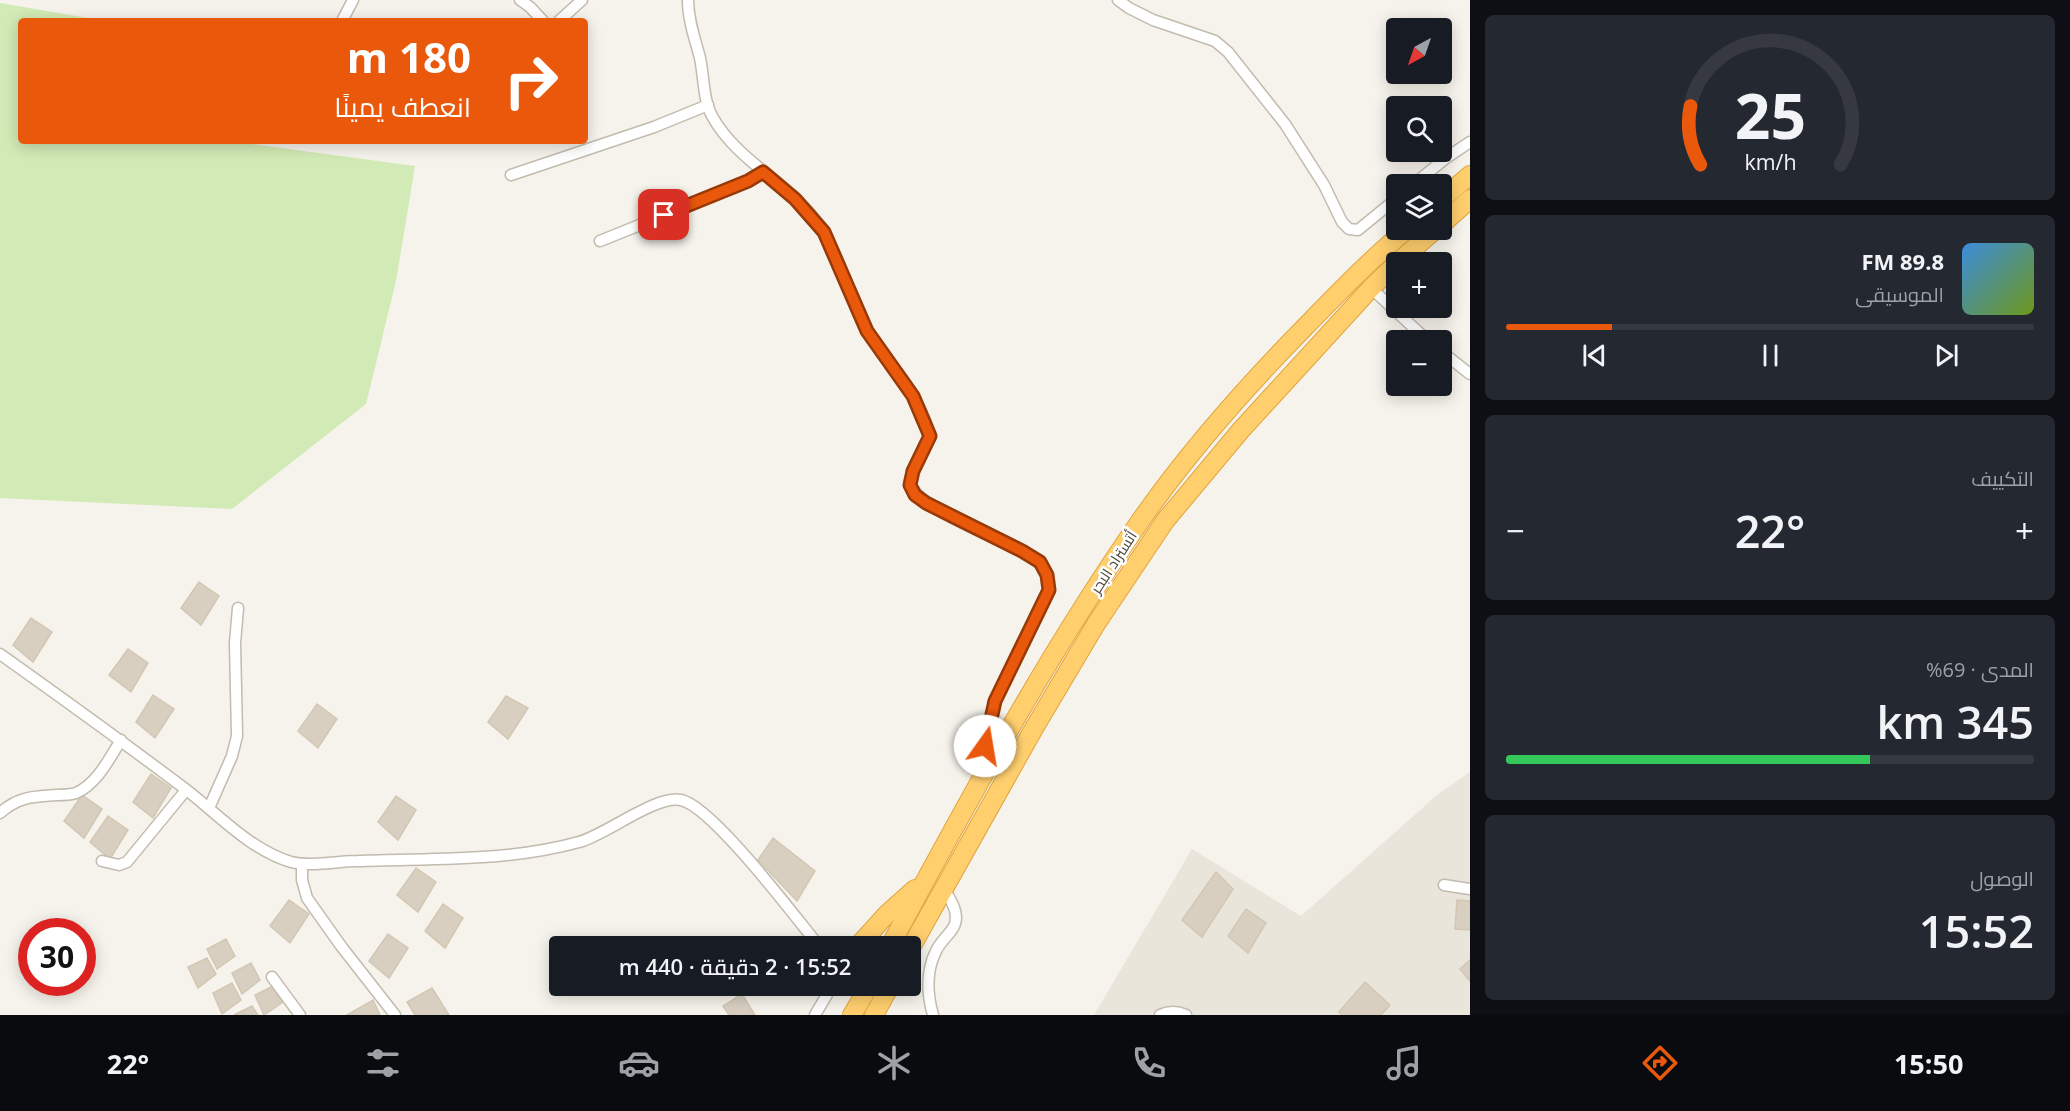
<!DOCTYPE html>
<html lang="ar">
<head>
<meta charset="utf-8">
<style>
  :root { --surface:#171b24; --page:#242831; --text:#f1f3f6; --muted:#9ea1a6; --line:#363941; --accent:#ea580c }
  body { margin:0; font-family:"Open Sans",Cairo,sans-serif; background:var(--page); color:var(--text); direction:rtl; height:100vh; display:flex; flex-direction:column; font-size:22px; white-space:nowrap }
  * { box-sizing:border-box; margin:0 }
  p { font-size:20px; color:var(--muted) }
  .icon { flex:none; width:33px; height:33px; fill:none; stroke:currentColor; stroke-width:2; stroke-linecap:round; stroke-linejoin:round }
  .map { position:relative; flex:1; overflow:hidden; direction:ltr }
  .panel { display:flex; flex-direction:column; gap:15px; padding:15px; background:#0d0f14; width:600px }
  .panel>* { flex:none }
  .top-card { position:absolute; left:18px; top:18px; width:570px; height:126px; border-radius:6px; box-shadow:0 3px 15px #0003; direction:rtl; background:#ea580c; color:#fff; overflow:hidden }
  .needle { width:39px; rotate:220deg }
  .controls { position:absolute; left:1386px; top:18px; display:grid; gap:12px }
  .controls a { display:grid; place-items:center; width:66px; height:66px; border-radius:6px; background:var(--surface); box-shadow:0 3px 15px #0003; font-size:30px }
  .speed { position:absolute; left:18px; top:918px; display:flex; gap:12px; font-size:30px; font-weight:700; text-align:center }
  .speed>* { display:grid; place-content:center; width:78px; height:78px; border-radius:50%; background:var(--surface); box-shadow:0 3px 15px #0003; line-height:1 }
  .speed .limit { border:9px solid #d22; background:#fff; color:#111 }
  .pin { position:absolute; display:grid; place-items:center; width:51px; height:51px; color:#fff; margin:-26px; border-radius:12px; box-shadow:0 3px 9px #0006 }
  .me { position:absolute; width:66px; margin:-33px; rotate:13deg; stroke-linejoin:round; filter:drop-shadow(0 0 4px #0008) }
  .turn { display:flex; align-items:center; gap:21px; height:126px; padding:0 18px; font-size:27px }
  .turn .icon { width:78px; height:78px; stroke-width:2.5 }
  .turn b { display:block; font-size:42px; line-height:51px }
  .big { font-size:45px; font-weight:600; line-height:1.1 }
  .panel .tile { flex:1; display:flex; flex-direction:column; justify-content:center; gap:9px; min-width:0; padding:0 21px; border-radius:9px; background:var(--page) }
  .panel .dial { align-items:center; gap:0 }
  .dial svg { height:156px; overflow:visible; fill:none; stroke:var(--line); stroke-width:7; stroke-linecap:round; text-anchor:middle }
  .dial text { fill:var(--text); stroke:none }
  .song { display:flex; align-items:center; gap:18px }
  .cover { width:72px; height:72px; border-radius:9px; background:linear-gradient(135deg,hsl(210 70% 55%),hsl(80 70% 35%)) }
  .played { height:6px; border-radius:3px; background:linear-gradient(90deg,var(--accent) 20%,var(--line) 20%) }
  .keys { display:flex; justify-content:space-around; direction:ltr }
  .heat { display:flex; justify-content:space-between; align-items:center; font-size:33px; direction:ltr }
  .charge { height:9px; border-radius:4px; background:linear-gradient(90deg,#34c759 69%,var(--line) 0) }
  .trip { position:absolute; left:549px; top:936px; width:372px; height:60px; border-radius:6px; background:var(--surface); box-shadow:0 3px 15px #0003; font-weight:600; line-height:60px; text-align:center; direction:rtl }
  .tab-bar { display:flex; height:96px; justify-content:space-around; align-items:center; background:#090b0e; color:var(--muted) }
  .tab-bar .icon { width:42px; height:42px }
  .tab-bar .selected { color:var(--accent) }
  .tab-bar b { font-size:27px; color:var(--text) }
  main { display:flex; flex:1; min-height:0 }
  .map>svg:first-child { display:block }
</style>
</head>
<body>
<main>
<section class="panel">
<div class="tile dial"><svg viewBox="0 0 100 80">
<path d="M14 69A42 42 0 1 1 86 69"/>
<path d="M14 69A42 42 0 0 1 9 39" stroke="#ea580c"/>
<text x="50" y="56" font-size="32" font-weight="700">25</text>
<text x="50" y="72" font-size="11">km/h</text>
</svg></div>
<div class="tile">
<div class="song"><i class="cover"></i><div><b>89.8 FM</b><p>الموسيقى</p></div></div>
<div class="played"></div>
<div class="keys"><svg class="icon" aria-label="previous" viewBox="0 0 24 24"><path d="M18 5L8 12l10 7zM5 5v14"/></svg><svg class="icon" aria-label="pause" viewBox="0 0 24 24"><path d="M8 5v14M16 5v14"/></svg><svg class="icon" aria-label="next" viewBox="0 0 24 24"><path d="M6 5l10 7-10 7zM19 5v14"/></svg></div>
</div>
<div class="tile"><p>التكييف</p>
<div class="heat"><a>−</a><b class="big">22°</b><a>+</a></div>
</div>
<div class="tile"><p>المدى · 69%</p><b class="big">345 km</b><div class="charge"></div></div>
<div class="tile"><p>الوصول</p><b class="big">15:52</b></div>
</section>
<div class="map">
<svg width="1470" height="1015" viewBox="0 0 1470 1015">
  <rect width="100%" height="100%" fill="#f6f3ec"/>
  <path fill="#eae5da" d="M1470,772V1015H1094L1192,849L1301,916L1437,795Z"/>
  <path fill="#d2eab5" d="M0,3L105,21H21V141H230L415,166L396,281L366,404L232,509L0,498Z"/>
  <g fill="#d8cfc1" stroke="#d3c7b4" stroke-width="1.5">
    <path d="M199,582L219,596L201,625L181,608Z"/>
    <path d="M31,618L52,632L33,662L13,645Z"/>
    <path d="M128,649L148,663L131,692L109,675Z"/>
    <path d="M153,695L174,709L155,738L136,722Z"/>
    <path d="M506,696L528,708L508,739L488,722Z"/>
    <path d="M317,704L337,719L318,748L298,731Z"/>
    <path d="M151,774L171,788L153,818L133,802Z"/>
    <path d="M82,795L102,809L84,838L64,821Z"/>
    <path d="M396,796L416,810L398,840L378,822Z"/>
    <path d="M108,816L128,830L110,859L90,842Z"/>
    <path d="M773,838L815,871L797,901L758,860Z"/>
    <path d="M416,868L436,882L418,912L397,895Z"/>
    <path d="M1216,872L1233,889L1202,937L1182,920Z"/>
    <path d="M289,900L309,914L290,943L270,926Z"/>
    <path d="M1457,900L1470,901V930L1455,929Z"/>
    <path d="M443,904L463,918L445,948L425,931Z"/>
    <path d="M1246,909L1266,923L1248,953L1228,936Z"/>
    <path d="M388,934L408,948L389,978L369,961Z"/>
    <path d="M226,939L235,956L217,969L207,949Z"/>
    <path d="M207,958L216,974L198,988L188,967Z"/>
    <path d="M1470,960V981L1460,969Z"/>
    <path d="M251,963L260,980L242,994L232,973Z"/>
    <path d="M1365,982L1390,1005L1381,1015H1342L1339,1012Z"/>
    <path d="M232,983L241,1000L222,1014L213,993Z"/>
    <path d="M273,986L283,1002L264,1015L255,995Z"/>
    <path d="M432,988L449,1015H415L407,1002Z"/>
    <path d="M742,994L755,1015H729L723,1006Z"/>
    <path d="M373,1000L380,1015H347Z"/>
    <path d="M252,1006L258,1015H234Z"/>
  </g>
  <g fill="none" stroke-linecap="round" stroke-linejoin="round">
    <defs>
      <g id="minor">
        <path d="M520,0L530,7L543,21"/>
        <path d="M688,0C688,20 695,39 700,58C704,77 703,99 712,116C735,158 782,180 812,216C839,249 847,294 867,331C878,350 893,365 905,383C916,399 925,417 930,436L913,471L910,485C924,510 986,533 1013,547C1021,551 1034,556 1040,564C1047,571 1048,580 1049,590L995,701L979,772"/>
        <path d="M1118,0L1129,8L1153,20L1215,41L1228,52L1285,124L1324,185L1342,222L1349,229L1358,230L1396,199"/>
        <path d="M342,21L353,0"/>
        <path d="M559,21L582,0"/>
        <path d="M511,175L654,127L708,105"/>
        <path d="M1414,184L1446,158L1470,142"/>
        <path d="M600,241L749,181L763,172"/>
        <path d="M1371,288L1427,340"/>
        <path d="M1442,352L1470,374"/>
        <path d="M0,654C62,698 123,742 184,788C217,813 250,850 291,862C312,867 337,861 358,861C432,858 507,862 579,842C606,835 655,795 681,800C712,806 796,918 819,946"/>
        <path d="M209,808L232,756L237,736L235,643L238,608"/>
        <path d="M0,813C19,796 33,797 57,795C63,795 70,795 76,793C97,784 109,759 121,740"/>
        <path d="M102,861L119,865L127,862L186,790"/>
        <path d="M302,864V880L307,898L341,946L395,1015"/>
        <path d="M1444,885L1470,889"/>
        <path d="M272,977L300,1015"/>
        <path d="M815,1015L832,986"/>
        <path d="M933,1015C927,994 926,971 936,951C940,942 948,936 953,928C961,915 951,900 944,889"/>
        <path d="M1160,1015C1169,1011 1177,1011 1186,1015"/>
      </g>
      <g id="motorway">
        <path d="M1442,199L1470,175"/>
        <path d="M1442,224L1470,199"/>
        <path d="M1398,262L1435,230"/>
        <path d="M858,946L887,914L915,889"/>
        <path d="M890,946C968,801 1048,653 1143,517C1191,449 1246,387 1305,327C1337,294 1370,260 1406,230"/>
        <path d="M910,949L1033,730L1096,624L1165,521L1241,430L1371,288L1396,264"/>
        <path d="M852,1015L869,986"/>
        <path d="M874,1015L890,986"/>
      </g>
    </defs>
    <use href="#minor" stroke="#c2bbae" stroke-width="13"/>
    <use href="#motorway" stroke="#e0a43c" stroke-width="20"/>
    <use href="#minor" stroke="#fff" stroke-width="10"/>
    <use href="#motorway" stroke="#ffcf6e" stroke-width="18"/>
  </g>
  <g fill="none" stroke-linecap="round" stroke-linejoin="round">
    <defs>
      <path id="route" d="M664,215L748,181L763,172L795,199L824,232L867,331L913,396L930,436L913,471L910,485L915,495L926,503L1022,551L1040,562L1047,575L1049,590L995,701L985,746"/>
    </defs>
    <use href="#route" stroke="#983908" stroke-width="15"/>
    <use href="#route" stroke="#ea580c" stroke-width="10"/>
  </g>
  <g text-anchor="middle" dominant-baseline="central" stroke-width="5" stroke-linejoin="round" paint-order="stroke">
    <g font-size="15" fill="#4b4439" stroke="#fff">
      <text transform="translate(1113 562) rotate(-57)">أتستراد البحر</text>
    </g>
  </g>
</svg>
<div class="controls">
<a><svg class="needle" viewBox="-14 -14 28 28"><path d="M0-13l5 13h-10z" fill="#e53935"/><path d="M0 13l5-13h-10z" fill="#9ea1a6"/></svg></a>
<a><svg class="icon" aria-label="search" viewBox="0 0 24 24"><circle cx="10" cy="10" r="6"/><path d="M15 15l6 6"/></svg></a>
<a><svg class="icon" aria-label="layers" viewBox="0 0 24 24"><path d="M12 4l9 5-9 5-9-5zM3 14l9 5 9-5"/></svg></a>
<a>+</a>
<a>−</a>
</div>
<div class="speed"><div class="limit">30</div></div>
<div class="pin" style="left:664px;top:215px;background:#d93025"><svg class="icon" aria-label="arrive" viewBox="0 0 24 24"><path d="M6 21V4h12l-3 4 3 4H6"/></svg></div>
<svg class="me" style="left:985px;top:746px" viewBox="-20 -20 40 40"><circle r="19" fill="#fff"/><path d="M0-13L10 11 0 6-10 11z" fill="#ea580c"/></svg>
<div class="trip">15:52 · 2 دقيقة · 440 m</div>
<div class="top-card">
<div class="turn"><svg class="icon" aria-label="right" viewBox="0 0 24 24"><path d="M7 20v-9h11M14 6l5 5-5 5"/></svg><div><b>180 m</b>انعطف يمينًا</div></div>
</div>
</div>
</main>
<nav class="tab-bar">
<b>15:50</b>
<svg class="icon selected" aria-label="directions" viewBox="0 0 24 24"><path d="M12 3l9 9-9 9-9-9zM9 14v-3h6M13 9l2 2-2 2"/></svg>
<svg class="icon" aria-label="music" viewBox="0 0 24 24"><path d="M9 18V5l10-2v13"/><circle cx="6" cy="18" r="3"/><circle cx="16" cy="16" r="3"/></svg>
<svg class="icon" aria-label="phone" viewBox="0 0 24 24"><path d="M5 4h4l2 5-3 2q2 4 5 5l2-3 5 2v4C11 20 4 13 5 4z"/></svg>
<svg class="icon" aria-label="climate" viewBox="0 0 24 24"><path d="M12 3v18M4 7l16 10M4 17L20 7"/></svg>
<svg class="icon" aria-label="car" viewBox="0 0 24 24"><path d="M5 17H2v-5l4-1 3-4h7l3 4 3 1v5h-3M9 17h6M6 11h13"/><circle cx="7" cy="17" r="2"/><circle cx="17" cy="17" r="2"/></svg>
<svg class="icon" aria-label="filters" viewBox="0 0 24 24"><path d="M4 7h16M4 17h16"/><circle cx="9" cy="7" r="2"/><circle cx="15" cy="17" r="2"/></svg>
<b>22°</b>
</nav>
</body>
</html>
